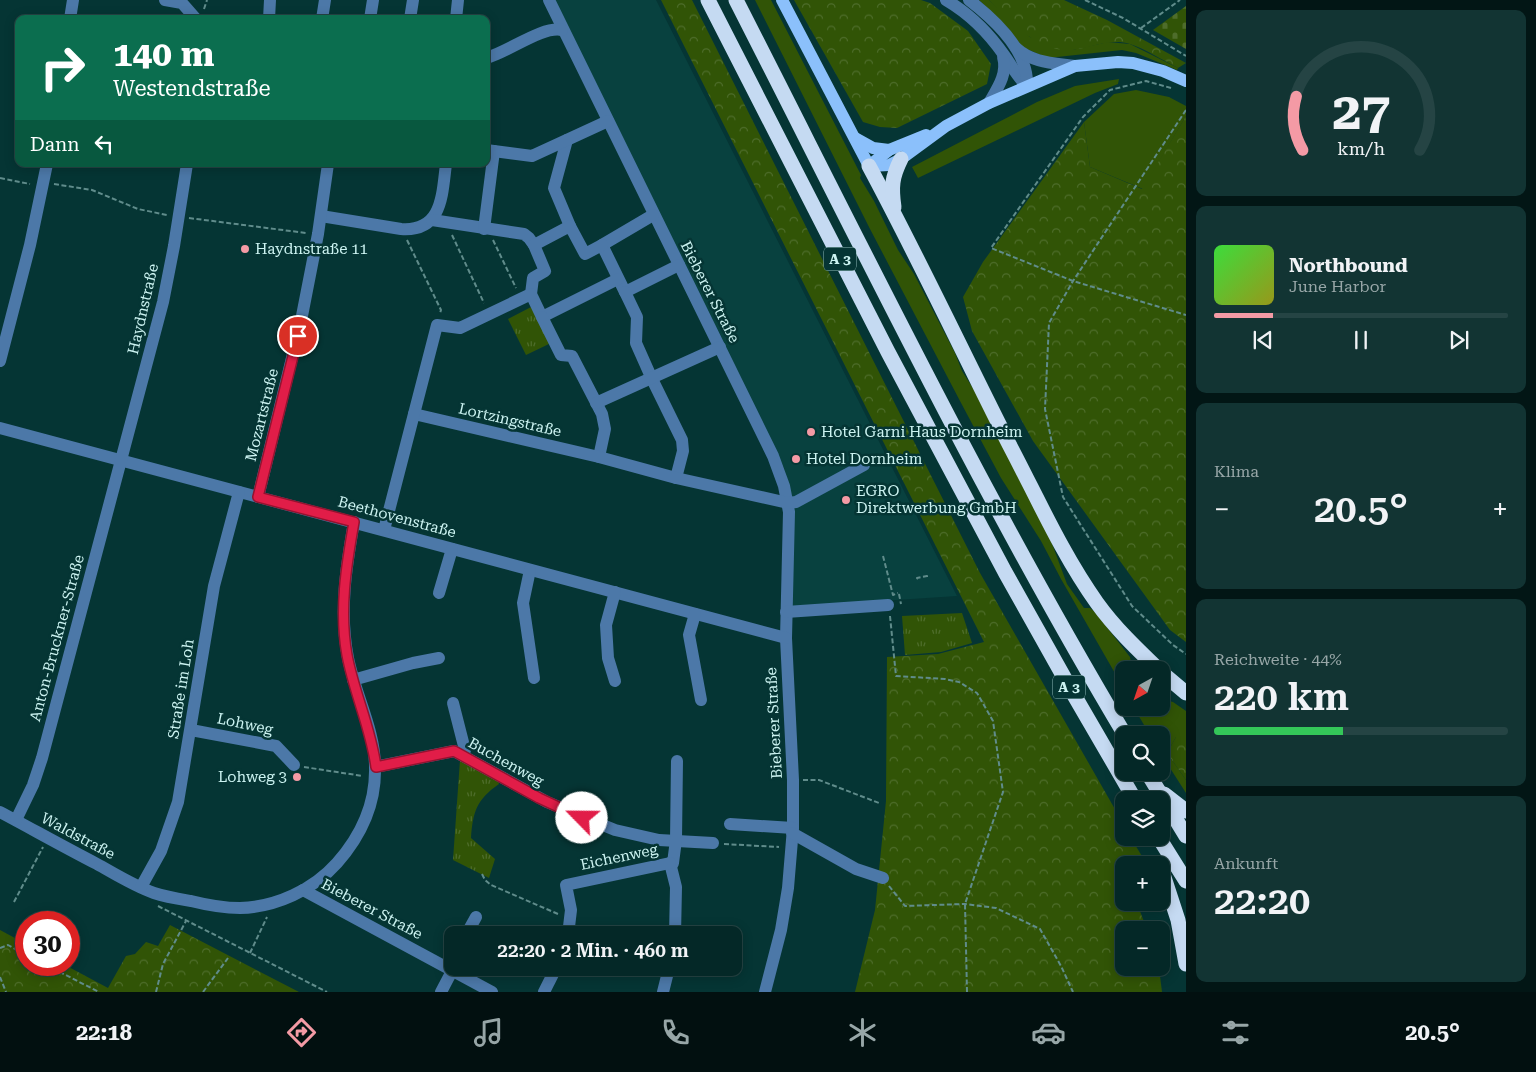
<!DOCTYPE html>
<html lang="de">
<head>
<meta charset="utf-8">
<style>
  :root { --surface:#042827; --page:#123433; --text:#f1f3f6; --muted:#97a6a7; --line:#254444; --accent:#f49aa5 }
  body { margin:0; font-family:"Roboto Serif",serif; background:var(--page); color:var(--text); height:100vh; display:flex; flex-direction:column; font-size:19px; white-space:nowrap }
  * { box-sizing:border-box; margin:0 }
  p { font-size:16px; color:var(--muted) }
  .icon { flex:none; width:28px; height:28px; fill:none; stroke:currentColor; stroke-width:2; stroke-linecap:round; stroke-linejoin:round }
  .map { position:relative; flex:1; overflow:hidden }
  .side { display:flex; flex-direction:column; gap:10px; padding:10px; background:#021615; width:350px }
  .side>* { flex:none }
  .hud { position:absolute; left:15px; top:15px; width:475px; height:152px; border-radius:10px; box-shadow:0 2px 12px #0003,0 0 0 1px var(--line); background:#0b6e4f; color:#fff; overflow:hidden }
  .needle { width:32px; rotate:220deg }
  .tools { position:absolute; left:1115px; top:661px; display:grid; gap:10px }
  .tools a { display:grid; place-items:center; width:55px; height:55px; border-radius:10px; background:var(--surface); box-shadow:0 2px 12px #0003,0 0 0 1px var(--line); font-size:25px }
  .speed { position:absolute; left:15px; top:911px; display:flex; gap:10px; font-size:25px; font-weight:700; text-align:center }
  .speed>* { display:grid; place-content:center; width:65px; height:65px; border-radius:50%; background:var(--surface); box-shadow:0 2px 12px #0003,0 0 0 1px var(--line); line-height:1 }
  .speed .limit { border:8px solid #d22; background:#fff; color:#111 }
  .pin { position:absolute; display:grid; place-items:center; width:42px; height:42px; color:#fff; margin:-21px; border:2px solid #fff; border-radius:50%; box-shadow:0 1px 5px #0007 }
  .me { position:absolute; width:55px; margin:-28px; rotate:293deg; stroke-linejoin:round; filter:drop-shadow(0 0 4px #0008) }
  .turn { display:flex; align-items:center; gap:18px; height:105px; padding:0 15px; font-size:22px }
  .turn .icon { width:65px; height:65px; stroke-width:2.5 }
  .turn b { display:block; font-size:35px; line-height:42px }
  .then { display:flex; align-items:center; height:48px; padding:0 15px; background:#0003; gap:10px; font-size:19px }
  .big { font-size:38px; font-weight:600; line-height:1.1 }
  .side .widget { flex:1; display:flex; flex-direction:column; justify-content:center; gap:8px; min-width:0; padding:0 18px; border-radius:10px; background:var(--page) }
  .side .dial { align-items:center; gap:0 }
  .dial svg { height:130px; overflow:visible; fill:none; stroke:var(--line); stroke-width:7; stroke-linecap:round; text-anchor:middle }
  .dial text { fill:var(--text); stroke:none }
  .song { display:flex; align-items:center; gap:15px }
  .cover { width:60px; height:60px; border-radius:8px; background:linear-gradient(135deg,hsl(120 70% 55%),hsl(60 70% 35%)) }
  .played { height:5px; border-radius:2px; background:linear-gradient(90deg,var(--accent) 20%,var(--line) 20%) }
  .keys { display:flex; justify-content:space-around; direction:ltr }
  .heat { display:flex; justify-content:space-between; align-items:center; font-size:28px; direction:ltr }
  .charge { height:8px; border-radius:4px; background:linear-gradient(90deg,#34c759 44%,var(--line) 0) }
  .trip { position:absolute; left:444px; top:926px; width:298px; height:50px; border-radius:10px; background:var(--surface); box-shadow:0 2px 12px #0003,0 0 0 1px var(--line); font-weight:600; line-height:50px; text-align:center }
  .tabs { display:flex; height:80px; justify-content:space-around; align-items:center; background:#021010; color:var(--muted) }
  .tabs .icon { width:35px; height:35px }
  .tabs .on { color:var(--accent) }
  .tabs b { font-size:22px; color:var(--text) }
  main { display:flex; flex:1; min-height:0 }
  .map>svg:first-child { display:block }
</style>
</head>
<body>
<main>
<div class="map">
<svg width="1186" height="992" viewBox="0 0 1186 992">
  <defs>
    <pattern id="forest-crowns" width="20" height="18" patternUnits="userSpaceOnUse" patternTransform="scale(1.25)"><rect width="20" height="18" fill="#315406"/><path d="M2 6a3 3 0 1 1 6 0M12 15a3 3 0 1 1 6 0" fill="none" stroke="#4e6d2b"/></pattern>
    <pattern id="cemetery-stones" width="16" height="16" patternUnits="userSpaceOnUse" patternTransform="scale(1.25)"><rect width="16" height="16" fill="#315406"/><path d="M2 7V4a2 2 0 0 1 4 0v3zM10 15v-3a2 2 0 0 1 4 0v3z" fill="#4e6d2b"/></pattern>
    <pattern id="park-tufts" width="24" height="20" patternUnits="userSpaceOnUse" patternTransform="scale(1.25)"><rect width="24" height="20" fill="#315406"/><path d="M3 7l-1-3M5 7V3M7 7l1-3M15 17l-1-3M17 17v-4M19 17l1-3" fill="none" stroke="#4e6d2b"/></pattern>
  </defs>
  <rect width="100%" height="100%" fill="#053534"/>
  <path fill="#08413f" d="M553,0H656L957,596L789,607L790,488L784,468Z"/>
  <g fill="#315406">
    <path d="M755,0H771L861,175L860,178L874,201L898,250L914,274L955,353L962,371L976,393L1051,541L1067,584L1084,608H1090L1095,612L1130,657L1131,662L1129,670H1124V689L1061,579L1041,541L1001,478L960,401L870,229Z"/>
    <path d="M979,0H989L1030,37L1072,50L1108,42L1130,44L1178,68L1177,70L1136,53L1122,50L1048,58L1022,47L1009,29Z"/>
    <path d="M1119,79L1118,84L1095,93L918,178L912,167L1037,102L1075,86Z"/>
    <path d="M1136,90L1169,97L1186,106V116L1143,189L1090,167L1084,122L1114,94Z"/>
    <path d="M1161,699L1173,702L1186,711V737H1176L1167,753L1186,780V793L1161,754V735H1150L1134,708H1161Z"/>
  </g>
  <g fill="url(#forest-crowns)">
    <path d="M661,0H692L980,573L1124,825V838H1131L1143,858L1138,865H1124V902L1137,903L1147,930H1124V968H1159L1162,992H855L875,910L886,801L887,657L938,654L984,642Z"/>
    <path d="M794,0H921L930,3L968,31L991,64L987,84L897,128L880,127L863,122Z"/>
    <path d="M989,0H1064L1107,20L1186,63L1178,68C1164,61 1144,48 1130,44C1110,38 1092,48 1073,50C1039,53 1010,22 989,0Z"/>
    <path d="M1186,116V642L1170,630L1033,441L972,331L963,297L983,262L1084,122L1090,167L1142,189Z"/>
    <path d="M1176,737H1186V780L1167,753Z"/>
    <path d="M170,925L299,992H0V930L26,944V965H65L108,988L126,956L135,954L146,942L158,946Z"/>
  </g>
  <path fill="url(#cemetery-stones)" d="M1186,6V49L1153,30Z"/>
  <g fill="url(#park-tufts)">
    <path d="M533,306L551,343L526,355L508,319Z"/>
    <path d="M962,613L972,643L941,652L905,655L902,616Z"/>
    <path d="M460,760L498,781L499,784C476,800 473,812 471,838L495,859L489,878L453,860Z"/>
  </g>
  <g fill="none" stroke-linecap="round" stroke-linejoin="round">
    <g stroke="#608c8b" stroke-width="2" stroke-dasharray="5 2.5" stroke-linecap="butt">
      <path d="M1085,0L1123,18L1186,56"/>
      <path d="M204,9L207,0"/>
      <path d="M1141,28L1180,0"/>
      <path d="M1171,88L1146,81L1110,90L1083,117L991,248L1073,281L1186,315"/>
      <path d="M1186,110L1073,281L1049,323L1045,409L1063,497L1132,606L1173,645L1186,654"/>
      <path d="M0,178L30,184"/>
      <path d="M54,184L92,190L138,209L167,215"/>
      <path d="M189,218L306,233"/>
      <path d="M452,235L484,303"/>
      <path d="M407,240L441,310L440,313"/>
      <path d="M493,240L516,288"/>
      <path d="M883,556L893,595L898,593"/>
      <path d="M918,579L917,578L927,576V577"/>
      <path d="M899,594L901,604"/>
      <path d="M890,616L896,676L945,679L959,682L977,693L993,721L1003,792L965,904L967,992"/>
      <path d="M304,767L363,776"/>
      <path d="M803,780H819L879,803"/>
      <path d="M724,844L779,847"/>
      <path d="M482,874L485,880L491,885L558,914"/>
      <path d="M889,886L905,906L965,904L996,908L1040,929L1061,966L1073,992"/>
      <path d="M14,902L43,847"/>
      <path d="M158,906L327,992"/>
      <path d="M0,948L8,945L26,955"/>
      <path d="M250,953L267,917"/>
      <path d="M46,965L99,992"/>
      <path d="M0,977L6,992"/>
      <path d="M156,992L163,964L186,921"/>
      <path d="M203,992L228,958"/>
    </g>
    <g stroke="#4c78a8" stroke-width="12">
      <path d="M165,0L182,3L196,19"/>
      <path d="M549,0L773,456L784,486L789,512L786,638L793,780V828L788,888L781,930L765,992"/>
      <path d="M946,0C970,14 988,32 1004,55C1012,66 1017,77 1027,86"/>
      <path d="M969,0C995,20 1029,51 1027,86"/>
      <path d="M70,19L73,0"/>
      <path d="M269,19L270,0"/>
      <path d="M322,19L325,0"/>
      <path d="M370,19L373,0"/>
      <path d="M410,19L413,0"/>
      <path d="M456,19L458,0"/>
      <path d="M1016,48C1032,63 1054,63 1075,66"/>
      <path d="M486,58C509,52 541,26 562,30"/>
      <path d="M989,103C997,89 1008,74 1003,57"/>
      <path d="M567,140L554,188L570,226"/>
      <path d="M486,150L532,156L608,121"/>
      <path d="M653,215L602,245L625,292L679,265"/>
      <path d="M321,216L401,229C443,232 442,194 446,164"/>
      <path d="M432,220L524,234L529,238L534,245"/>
      <path d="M484,229L494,151"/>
      <path d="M602,245L585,254L570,226L534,245L545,271L533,278L531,294L542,317L618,279"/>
      <path d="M625,292L637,317L636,343L652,379L682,440L683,451L676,478"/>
      <path d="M542,317L561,355L572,356L602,414L605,429L599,457"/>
      <path d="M0,361L30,245L47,164"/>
      <path d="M596,403L720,347"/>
      <path d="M414,414L599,457L676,478L788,503L796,502L864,465"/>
      <path d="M0,428L786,638"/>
      <path d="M258,497L301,321L318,234L328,164"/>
      <path d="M384,530L437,325L460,328L531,294"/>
      <path d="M530,570L523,603L534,678"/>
      <path d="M615,592L606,625L608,658L615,681"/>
      <path d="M439,593L452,549"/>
      <path d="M786,612L888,605"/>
      <path d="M695,614L689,635L701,700"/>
      <path d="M353,680L413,663L439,658"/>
      <path d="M453,703L465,750L463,756"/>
      <path d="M191,730L276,746L294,765"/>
      <path d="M375,767L454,751L547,802L615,830L659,840L713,843"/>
      <path d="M0,812C32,829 64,847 97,864C115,874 134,886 154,893C166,897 179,899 191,901C207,905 223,908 240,908C276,907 313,890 337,863C360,837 376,804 375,767C375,730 355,694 348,658C339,612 346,567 354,522"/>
      <path d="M16,820L33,785L42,758L163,302L174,246L187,164"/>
      <path d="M730,824L793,828"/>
      <path d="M792,833L856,869L883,878"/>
      <path d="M670,863H673L676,840L677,761"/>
      <path d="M670,863L676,887L675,935"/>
      <path d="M141,887L161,851L178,802L214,586L239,492"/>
      <path d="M303,890L492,992"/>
      <path d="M466,935L476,917"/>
      <path d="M568,935L571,910L566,885L670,863"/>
      <path d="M441,992L452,971"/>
      <path d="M544,992L556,968"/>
      <path d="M663,992L669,968"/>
    </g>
    <g stroke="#8bc0fb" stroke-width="12">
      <path d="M782,0L869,166"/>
      <path d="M855,138L873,148L889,150"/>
      <path d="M869,166L889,165L901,159L946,126L989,103L1075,66L1118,62L1133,63L1163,71L1186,81"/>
      <path d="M869,166L889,150L926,135"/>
    </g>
    <g stroke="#c5daf2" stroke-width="15">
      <path d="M708,0L888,352L1005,572L1074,695L1135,800"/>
      <path d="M736,0C862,247 983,497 1125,735"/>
      <path d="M869,166C918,257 962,351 1009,444C1037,497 1062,554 1097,603C1115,628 1137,649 1159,670"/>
      <path d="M894,207C891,187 892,177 901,159"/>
      <path d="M1161,672L1186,693"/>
      <path d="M1147,772L1186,836"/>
      <path d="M1164,794L1186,811"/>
      <path d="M1159,838L1186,881"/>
      <path d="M1161,868L1178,920L1186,964"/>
    </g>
  </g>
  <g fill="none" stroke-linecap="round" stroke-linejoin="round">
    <defs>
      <path id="route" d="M298,336L258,497L354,522C346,567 339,611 347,655C354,693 371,728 376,767L454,751L539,798L582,818"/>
    </defs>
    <use href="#route" stroke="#92132f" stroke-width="12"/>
    <use href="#route" stroke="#e11d48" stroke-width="9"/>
  </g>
  <g fill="#f49aa5" stroke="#053534" stroke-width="2">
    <circle cx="245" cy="249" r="5"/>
    <circle cx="811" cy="432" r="5"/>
    <circle cx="796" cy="459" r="5"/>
    <circle cx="846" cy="500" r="5"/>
    <circle cx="297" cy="777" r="5"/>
  </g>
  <g text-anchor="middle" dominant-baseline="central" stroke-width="5" stroke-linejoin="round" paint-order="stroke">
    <g fill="#053534" stroke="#90bab8" stroke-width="1">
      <rect x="824" y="247.5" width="32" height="23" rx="4"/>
      <rect x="1053" y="675.5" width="32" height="23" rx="4"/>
    </g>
    <g font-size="14" font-weight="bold" fill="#ccf3f1">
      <text x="840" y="259">A 3</text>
      <text x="1069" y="687">A 3</text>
    </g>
    <g font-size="15" fill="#ccf3f1" stroke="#053534" text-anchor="start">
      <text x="255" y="249">Haydnstraße 11</text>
      <text x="821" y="432">Hotel Garni Haus Dornheim</text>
      <text x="806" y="459">Hotel Dornheim</text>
      <text x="856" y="491">EGRO<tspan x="856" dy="17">Direktwerbung GmbH</tspan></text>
      <text x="287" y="777" text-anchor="end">Lohweg 3</text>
    </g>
    <g font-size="15" fill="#ccf3f1" stroke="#053534">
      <text transform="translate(710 292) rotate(63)">Bieberer Straße</text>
      <text transform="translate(143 309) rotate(-77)">Haydnstraße</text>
      <text transform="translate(262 415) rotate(-76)">Mozartstraße</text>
      <text transform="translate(510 420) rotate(13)">Lortzingstraße</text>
      <text transform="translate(397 517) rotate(15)">Beethovenstraße</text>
      <text transform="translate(57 638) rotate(-75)">Anton-Bruckner-Straße</text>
      <text transform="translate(181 689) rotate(-81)">Straße im Loh</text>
      <text transform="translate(774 723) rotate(-93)">Bieberer Straße</text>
      <text transform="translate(245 724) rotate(12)">Lohweg</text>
      <text transform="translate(506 762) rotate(29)">Buchenweg</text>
      <text transform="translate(78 836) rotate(28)">Waldstraße</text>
      <text transform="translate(619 857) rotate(-12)">Eichenweg</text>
      <text transform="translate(372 909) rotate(28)">Bieberer Straße</text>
    </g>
  </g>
</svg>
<div class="tools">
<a><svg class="needle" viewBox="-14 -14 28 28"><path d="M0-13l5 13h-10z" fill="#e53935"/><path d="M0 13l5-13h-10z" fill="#97a6a7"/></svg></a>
<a><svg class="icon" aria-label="search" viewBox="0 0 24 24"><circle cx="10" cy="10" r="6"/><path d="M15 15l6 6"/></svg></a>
<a><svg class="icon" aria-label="layers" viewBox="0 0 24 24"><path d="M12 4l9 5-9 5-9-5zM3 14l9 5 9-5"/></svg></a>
<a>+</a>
<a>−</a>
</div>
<div class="speed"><div class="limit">30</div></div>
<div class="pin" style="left:298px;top:336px;background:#d93025"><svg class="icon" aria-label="arrive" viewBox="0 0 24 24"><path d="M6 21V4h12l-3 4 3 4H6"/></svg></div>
<svg class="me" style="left:582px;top:818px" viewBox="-20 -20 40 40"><circle r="19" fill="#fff"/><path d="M0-13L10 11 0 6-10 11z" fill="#e11d48"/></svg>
<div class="trip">22:20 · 2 Min. · 460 m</div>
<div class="hud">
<div class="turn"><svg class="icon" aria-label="right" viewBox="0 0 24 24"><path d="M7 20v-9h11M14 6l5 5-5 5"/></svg><div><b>140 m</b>Westendstraße</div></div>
<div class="then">Dann<svg class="icon" aria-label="left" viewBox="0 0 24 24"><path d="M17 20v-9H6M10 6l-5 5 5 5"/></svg></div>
</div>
</div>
<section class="side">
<div class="widget dial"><svg viewBox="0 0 100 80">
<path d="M14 69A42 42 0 1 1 86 69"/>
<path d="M14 69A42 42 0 0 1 10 36" stroke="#f49aa5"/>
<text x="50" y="56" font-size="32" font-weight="700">27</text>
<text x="50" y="72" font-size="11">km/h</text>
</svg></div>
<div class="widget">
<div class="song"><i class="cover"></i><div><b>Northbound</b><p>June Harbor</p></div></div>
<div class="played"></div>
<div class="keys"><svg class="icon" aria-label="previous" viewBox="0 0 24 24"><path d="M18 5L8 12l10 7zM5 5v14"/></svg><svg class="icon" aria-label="pause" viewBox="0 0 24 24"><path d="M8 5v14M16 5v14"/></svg><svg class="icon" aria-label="next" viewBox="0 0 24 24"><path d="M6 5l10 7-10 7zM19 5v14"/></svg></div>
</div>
<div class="widget"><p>Klima</p>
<div class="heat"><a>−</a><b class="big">20.5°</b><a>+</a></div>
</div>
<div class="widget"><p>Reichweite · 44%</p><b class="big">220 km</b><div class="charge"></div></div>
<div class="widget"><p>Ankunft</p><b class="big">22:20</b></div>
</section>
</main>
<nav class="tabs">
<b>22:18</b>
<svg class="icon on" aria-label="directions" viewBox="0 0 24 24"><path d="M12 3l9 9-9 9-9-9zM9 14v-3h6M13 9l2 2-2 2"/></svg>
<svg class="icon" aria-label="music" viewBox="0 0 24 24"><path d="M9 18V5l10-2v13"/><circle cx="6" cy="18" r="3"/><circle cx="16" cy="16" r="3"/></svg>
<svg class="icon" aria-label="phone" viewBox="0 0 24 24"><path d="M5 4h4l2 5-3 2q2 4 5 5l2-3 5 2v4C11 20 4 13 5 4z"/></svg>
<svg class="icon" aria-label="climate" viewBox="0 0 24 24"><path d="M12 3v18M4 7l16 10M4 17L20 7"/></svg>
<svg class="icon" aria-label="car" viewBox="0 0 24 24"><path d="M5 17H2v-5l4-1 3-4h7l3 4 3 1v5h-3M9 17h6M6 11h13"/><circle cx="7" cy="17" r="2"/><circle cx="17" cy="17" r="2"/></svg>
<svg class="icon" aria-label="filters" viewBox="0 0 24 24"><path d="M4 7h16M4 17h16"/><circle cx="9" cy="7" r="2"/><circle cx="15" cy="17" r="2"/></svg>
<b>20.5°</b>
</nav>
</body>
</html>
